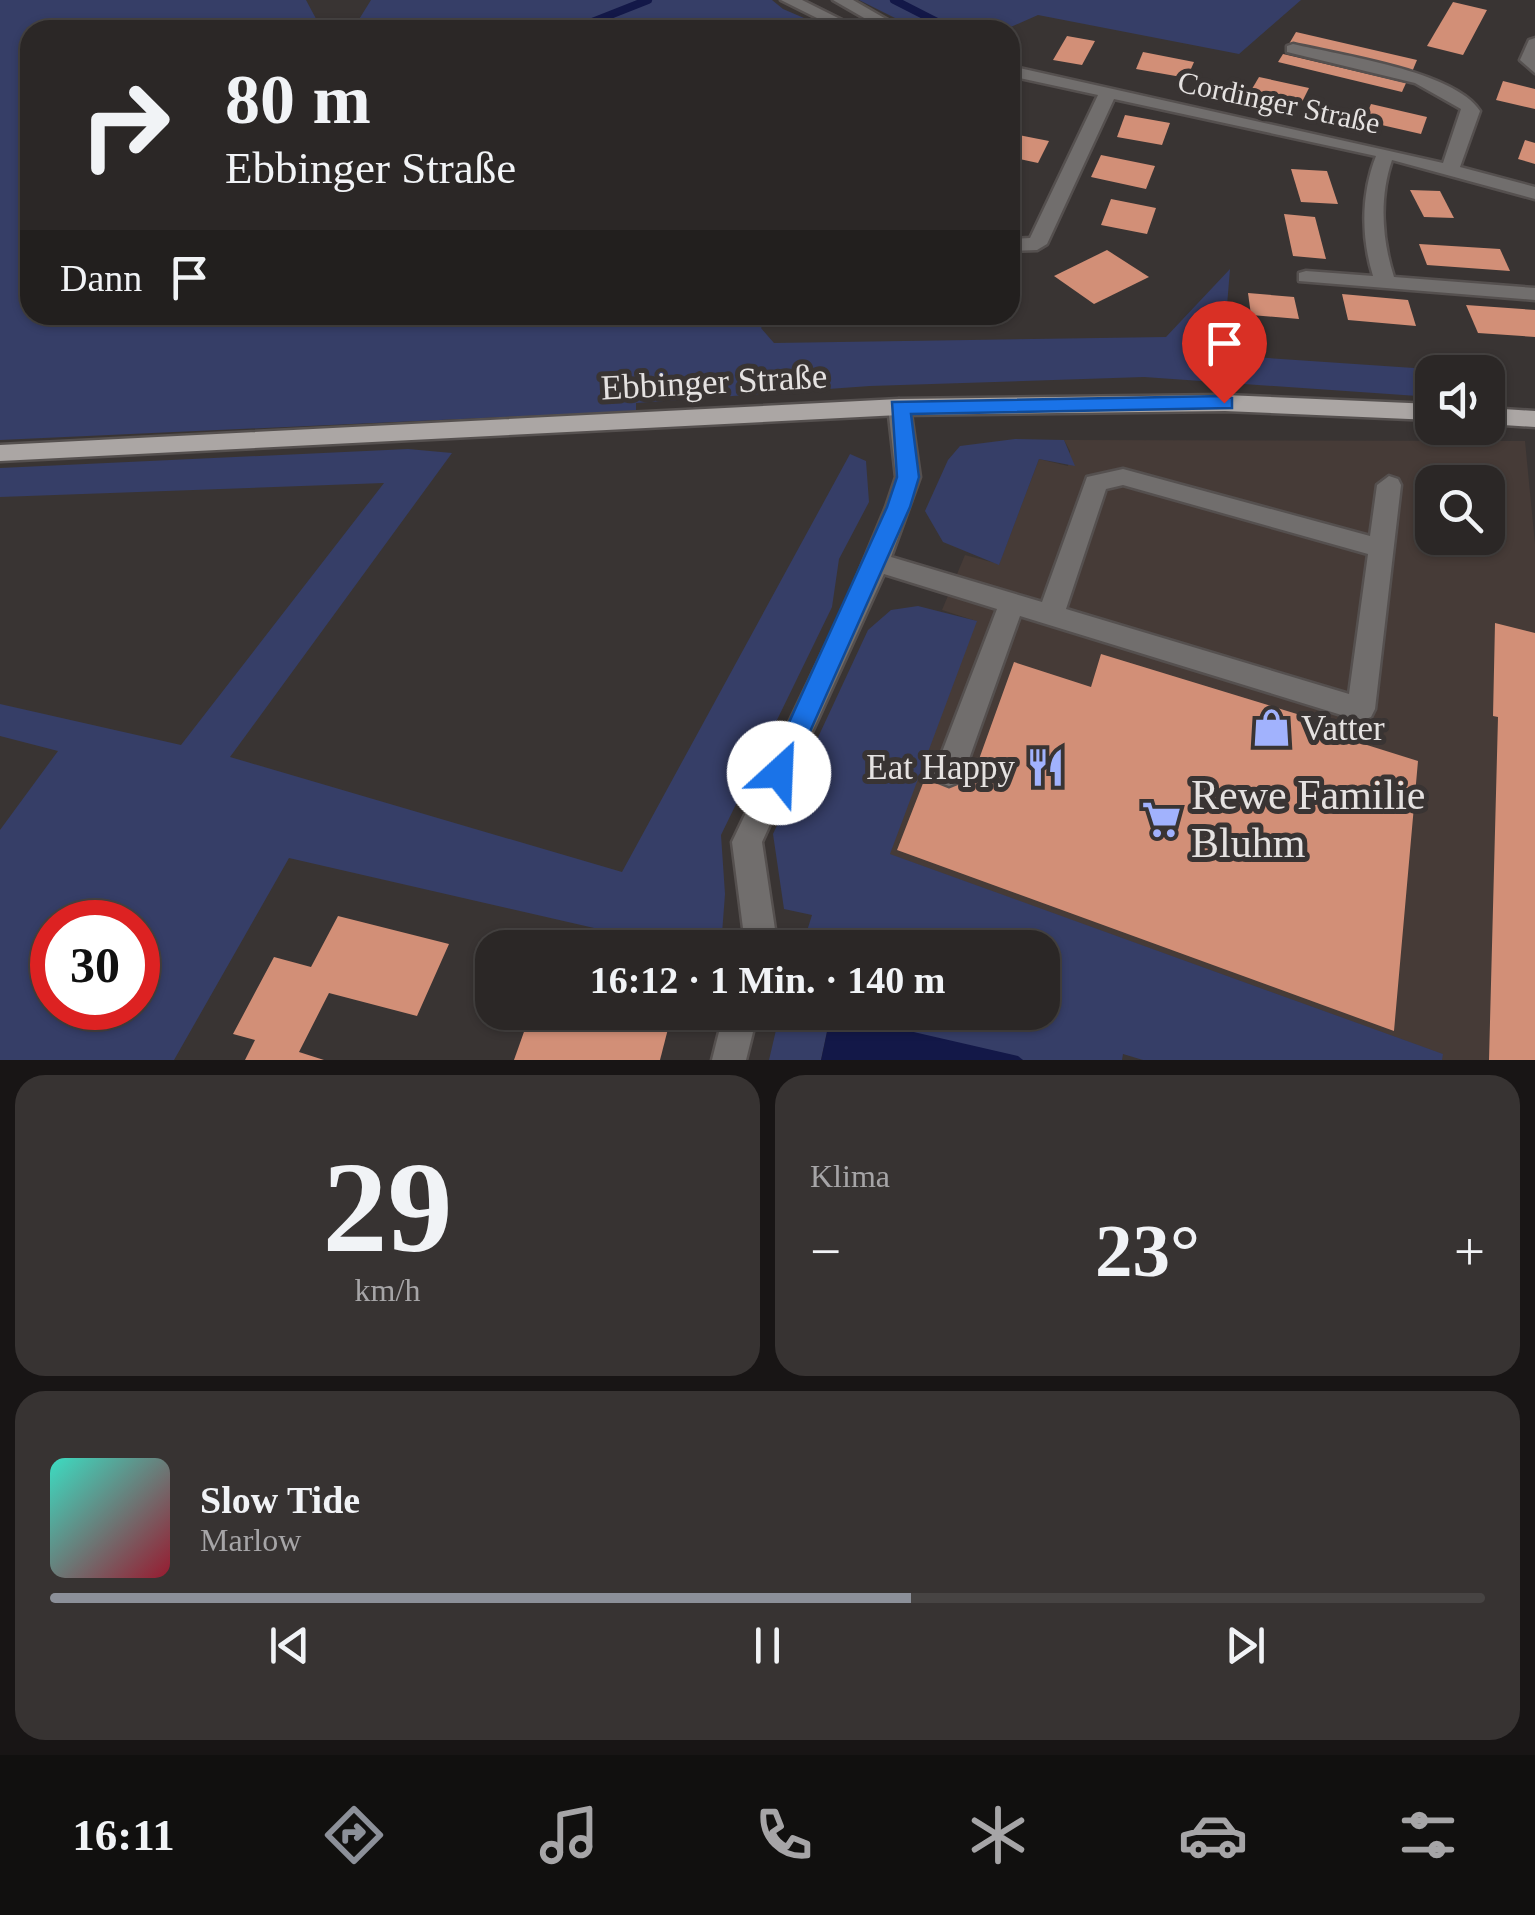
<!DOCTYPE html>
<html lang="de">
<head>
<meta charset="utf-8">
<style>
  :root { --surface:#2b2726; --page:#373332; --text:#f1f3f6; --muted:#a6a5a7; --line:#474443; --accent:#8c9099 }
  body { margin:0; font-family:"Times New Roman",serif; background:var(--page); color:var(--text); height:100vh; display:flex; flex-direction:column; font-size:38px; white-space:nowrap }
  * { box-sizing:border-box; margin:0 }
  p { font-size:32px; color:var(--muted) }
  .icon { flex:none; width:55px; height:55px; fill:none; stroke:currentColor; stroke-width:2; stroke-linecap:round; stroke-linejoin:round }
  .map { position:relative; height:1060px; overflow:hidden }
  .side { display:flex; flex-direction:column; gap:15px; padding:15px; background:#181515; flex:1 }
  .side>* { flex:none }
  .banner { position:absolute; left:20px; top:20px; width:1000px; height:305px; border-radius:30px; box-shadow:0 2px 8px #0004,0 0 0 2px var(--line); background:#2b2726; color:var(--text); overflow:hidden }
  .tools { position:absolute; left:1415px; top:355px; display:grid; gap:20px }
  .tools a { display:grid; place-items:center; width:90px; height:90px; border-radius:20px; background:var(--surface); box-shadow:0 2px 8px #0004,0 0 0 2px var(--line); font-size:50px }
  .speed { position:absolute; left:30px; top:900px; display:flex; gap:20px; font-size:50px; font-weight:700; text-align:center }
  .speed>* { display:grid; place-content:center; width:130px; height:130px; border-radius:50%; background:var(--surface); box-shadow:0 2px 8px #0004,0 0 0 2px var(--line); line-height:1 }
  .speed .limit { border:15px solid #d22; background:#fff; color:#111 }
  .pin { position:absolute; display:grid; place-items:center; width:85px; height:85px; color:#fff; margin:-102px -42px; border-radius:50% 50% 50% 0; rotate:-45deg; box-shadow:0 0 10px #0007 }
  .pin .icon { rotate:45deg }
  .me { position:absolute; width:110px; margin:-55px; rotate:25deg; stroke-linejoin:round; filter:drop-shadow(0 0 8px #0008) }
  .turn { display:flex; align-items:center; gap:35px; height:210px; padding:0 40px; font-size:45px }
  .turn .icon { width:130px; height:130px; stroke-width:2.5 }
  .turn b { display:block; font-size:70px; line-height:85px }
  .then { display:flex; align-items:center; height:95px; padding:0 40px; background:#0003; gap:20px; font-size:38px }
  .big { font-size:75px; font-weight:700; line-height:1.1 }
  .side .tile { flex:1; display:flex; flex-direction:column; justify-content:center; gap:15px; min-width:0; padding:0 35px; border-radius:30px; background:var(--page) }
  .side .dial { align-items:center; gap:0 }
  .dial b { font-size:130px; line-height:1 }
  .song { display:flex; align-items:center; gap:30px }
  .cover { width:120px; height:120px; border-radius:15px; background:linear-gradient(135deg,hsl(170 70% 55%),hsl(350 70% 35%)) }
  .played { height:10px; border-radius:5px; background:linear-gradient(90deg,var(--accent) 60%,var(--line) 60%) }
  .keys { display:flex; justify-content:space-around; direction:ltr }
  .heat { display:flex; justify-content:space-between; align-items:center; font-size:55px; direction:ltr }
  .side .tiles { flex:1; display:grid; gap:15px; grid-template-columns:1fr 1fr }
  .tile:last-child { grid-column:span 2 }
  .trip { position:absolute; left:475px; top:930px; width:585px; height:100px; border-radius:30px; background:var(--surface); box-shadow:0 2px 8px #0004,0 0 0 2px var(--line); font-weight:700; line-height:100px; text-align:center }
  .tabs { display:flex; height:160px; justify-content:space-around; align-items:center; background:#11100f; color:var(--muted) }
  .tabs .icon { width:70px; height:70px }
  .tabs .active { color:var(--accent) }
  .tabs b { font-size:45px; color:var(--text) }
  .map>svg:first-child { display:block }
</style>
</head>
<body>
<div class="map">
<svg width="1535" height="1060" viewBox="0 0 1535 1060">
  <rect width="100%" height="100%" fill="#393433"/>
  <path fill="#463b37" fill-rule="evenodd" d="M1064,440L1525,441L1535,544V1060H1442V1054L889,854L976,621L942,610L965,555L999,564L1039,459L1068,466L1070,451ZM1432,482H1488V538H1432Z"/>
  <g fill="#363e67" fill-rule="evenodd">
    <path d="M0,0H306L322,30H30V315H770L761,328L774,343L1166,337L1230,269L1223,355L1473,372H1432V397L1144,377L870,386L636,403V411L0,440Z"/>
    <path d="M371,0H772L783,9L832,30H465L458,25L448,30H327L358,21Z"/>
    <path d="M859,0H1301L1239,54L1038,15L1004,30H919Z"/>
    <path d="M1015,439L1064,440L1075,466L1039,459L999,565L943,542L925,511L948,460L960,446Z"/>
    <path d="M408,449L452,453L230,757L622,872L850,454L866,461L869,502L839,559L832,607L721,835L725,894L721,947H677L289,858L174,1060H0V830L58,751L0,736V704L181,745L384,483L0,497V468ZM138,922V1008H52V922Z"/>
    <path d="M918,606L977,621L890,854L1443,1054L1442,1060H1143L1123,1054L1122,1060H1023L828,1027L821,1060H769L780,1013L1042,1012V948L802,947L812,915L784,909L773,834L868,630L891,610Z"/>
  </g>
  <path fill="#131848" d="M844,1016L1018,1056L1023,1060H821L828,1027Z"/>
  <g fill="none" stroke-linecap="round" stroke-linejoin="round">
    <g stroke="#131848" stroke-width="8">
      <path d="M894,0L951,29"/>
      <path d="M572,30L648,0"/>
    </g>
  </g>
  <g fill="#d28f77">
    <path d="M1453,2L1487,10L1463,55L1427,46Z"/>
    <path d="M1296,32L1417,60L1412,72L1289,44Z"/>
    <path d="M1067,36L1095,41L1082,65L1053,60Z"/>
    <path d="M1143,52L1194,62L1187,78L1136,69Z"/>
    <path d="M1283,54L1406,83L1402,92L1278,62Z"/>
    <path d="M1259,77L1309,88L1300,106L1249,94Z"/>
    <path d="M1503,81L1535,89V109L1496,100Z"/>
    <path d="M1371,104L1427,117L1421,134L1364,121Z"/>
    <path d="M1125,115L1170,123L1162,145L1117,137Z"/>
    <path d="M1013,134L1049,141L1038,163L1010,157Z"/>
    <path d="M1525,140L1535,143V164L1518,159Z"/>
    <path d="M1101,155L1155,166L1146,189L1091,177Z"/>
    <path d="M1291,169L1327,171L1338,204L1301,202Z"/>
    <path d="M1410,190L1440,191L1454,218L1424,217Z"/>
    <path d="M1111,199L1156,208L1147,234L1101,225Z"/>
    <path d="M1284,214L1315,217L1326,259L1293,256Z"/>
    <path d="M1419,244L1500,249L1510,271L1427,265Z"/>
    <path d="M1107,250L1149,277L1094,304L1054,276Z"/>
    <path d="M1248,293L1294,297L1299,319L1251,315Z"/>
    <path d="M1342,294L1408,300L1416,326L1348,320Z"/>
    <path d="M1466,305L1535,310V337L1478,333Z"/>
    <path d="M1495,623L1535,633V1060H1489L1498,717L1493,716Z"/>
    <path d="M1101,654L1369,736L1367,745L1418,761L1394,1031L897,850L927,773L969,787L1014,662L1091,687Z"/>
    <path d="M338,916L449,944L417,1016L329,993L299,1052L324,1060H245L255,1040L233,1034L274,957L311,967Z"/>
    <path d="M531,1012H633L670,1021L660,1060H514Z"/>
  </g>
  <g fill="none" stroke-linecap="round" stroke-linejoin="round">
    <defs>
      <g id="minor">
        <path d="M781,0H802L862,30H841Z"/>
        <path d="M833,0H853L905,30H885Z"/>
        <path d="M1535,38V73L1520,60L1529,40Z"/>
        <path d="M1293,44C1339,55 1455,71 1480,111L1460,167L1535,187V199L1392,160C1379,198 1382,240 1394,277L1535,288V300L1299,281V273L1306,271L1373,276C1361,237 1361,194 1376,156L1114,99L1047,244L1037,250L1010,251V239L1030,238L1098,95L1010,76V66L1443,163L1461,109L1415,83L1287,52V46Z"/>
        <path d="M899,399L910,407L920,477L891,557L1042,602L1087,477L1123,469L1370,536L1377,485L1389,476L1398,479L1401,485L1375,709L1371,717L1361,721L1020,616L964,773L959,782L949,786L939,782L934,773L997,609L884,574L762,842L776,936L773,948H741L744,936L732,842L847,601L886,507L896,477L888,407ZM1123,485L1368,554L1349,694L1066,609L1106,489Z"/>
        <path d="M724,1012H758L746,1060H712Z"/>
      </g>
      <g id="major">
        <path d="M1225,395L1432,404V420L1225,411L899,415L0,461V445L899,399Z"/>
        <path d="M1488,408L1535,411V427L1488,424Z"/>
      </g>
    </defs>
    <use href="#minor" stroke="#55504f" stroke-width="5"/>
    <use href="#major" stroke="#55504f" stroke-width="5"/>
    <use href="#minor" fill="#716e6d" fill-rule="evenodd"/>
    <use href="#major" fill="#aba6a4" fill-rule="evenodd"/>
  </g>
  <path fill="#1a73e8" stroke="#114b97" stroke-width="2.5" d="M1224,396L1232,398V408L911,414L919,477L910,507L788,781H770L766,773L887,507L897,477L892,402Z"/>
  <defs>
    <symbol id="shop-bare" viewBox="-9 -9 18 18"><path d="M-5-2.5h2.3a2.7 3.5 0 0 1 5.4 0H5L5.5 6h-11ZM-1.5-2.5h3a1.5 2.3 0 0 0-3 0Z" fill="#a1b2fd" stroke="#393433" stroke-width="2.5" paint-order="stroke"/></symbol>
    <symbol id="restaurant-bare" viewBox="-9 -9 18 18"><path d="M-5-6h1v4h1v-4h1v4h1v-4h1v5L-1.5 .5V6h-2V.5L-5-1ZM5-6V6H3V1.5H1.5Q1.5-4 5-6Z" fill="#a1b2fd" stroke="#393433" stroke-width="2.5" paint-order="stroke"/></symbol>
    <symbol id="supermarket-bare" viewBox="-9 -9 18 18"><path d="M-6-5.5h2.5l.6 2H6L4.5 2H-2.5L-4.4-4H-6ZM-1.5 3.2a1.3 1.3 0 1 0 .1 0ZM3 3.2a1.3 1.3 0 1 0 .1 0Z" fill="#a1b2fd" stroke="#393433" stroke-width="2.5" paint-order="stroke"/></symbol>
  </defs>
  <g fill-rule="evenodd">
    <use href="#shop-bare" x="1244" y="700" width="55" height="55"/>
    <use href="#restaurant-bare" x="1018" y="740" width="55" height="55"/>
    <use href="#supermarket-bare" x="1134" y="792" width="55" height="55"/>
  </g>
  <g text-anchor="middle" dominant-baseline="central" stroke-width="10" stroke-linejoin="round" paint-order="stroke">
    <g font-size="30" fill="#e5e2e1" stroke="#393433">
      <text transform="translate(1279 102) rotate(12)">Cordinger Straße</text>
    </g>
    <g font-size="35" fill="#e5e2e1" stroke="#393433">
      <text transform="translate(714 382) rotate(-3)">Ebbinger Straße</text>
    </g>
    <g font-size="35" fill="#e5e2e1" stroke="#393433" text-anchor="start">
      <text x="1301" y="728">Vatter</text>
      <text x="1015" y="767" text-anchor="end">Eat Happy</text>
    </g>
    <g font-size="42" fill="#e5e2e1" stroke="#393433" text-anchor="start">
      <text x="1191" y="795">Rewe Familie<tspan x="1191" dy="48">Bluhm</tspan></text>
    </g>
  </g>
</svg>
<div class="tools">
<a><svg class="icon" aria-label="sound" viewBox="0 0 24 24"><path d="M4 9h4l5-4v14l-5-4H4zM17 9q2 3 0 6"/></svg></a>
<a><svg class="icon" aria-label="search" viewBox="0 0 24 24"><circle cx="10" cy="10" r="6"/><path d="M15 15l6 6"/></svg></a>
</div>
<div class="speed"><div class="limit">30</div></div>
<div class="pin" style="left:1224px;top:403px;background:#d93025"><svg class="icon" aria-label="arrive" viewBox="0 0 24 24"><path d="M6 21V4h12l-3 4 3 4H6"/></svg></div>
<svg class="me" style="left:779px;top:773px" viewBox="-20 -20 40 40"><circle r="19" fill="#fff"/><path d="M0-13L10 11 0 6-10 11z" fill="#1a73e8"/></svg>
<div class="trip">16:12 · 1 Min. · 140 m</div>
<div class="banner">
<div class="turn"><svg class="icon" aria-label="right" viewBox="0 0 24 24"><path d="M7 20v-9h11M14 6l5 5-5 5"/></svg><div><b>80 m</b>Ebbinger Straße</div></div>
<div class="then">Dann<svg class="icon" aria-label="arrive" viewBox="0 0 24 24"><path d="M6 21V4h12l-3 4 3 4H6"/></svg></div>
</div>
</div>
<section class="side">
<div class="tiles">
<div class="tile dial"><b>29</b><p>km/h</p></div>
<div class="tile"><p>Klima</p>
<div class="heat"><a>−</a><b class="big">23°</b><a>+</a></div>
</div>
<div class="tile">
<div class="song"><i class="cover"></i><div><b>Slow Tide</b><p>Marlow</p></div></div>
<div class="played"></div>
<div class="keys"><svg class="icon" aria-label="previous" viewBox="0 0 24 24"><path d="M18 5L8 12l10 7zM5 5v14"/></svg><svg class="icon" aria-label="pause" viewBox="0 0 24 24"><path d="M8 5v14M16 5v14"/></svg><svg class="icon" aria-label="next" viewBox="0 0 24 24"><path d="M6 5l10 7-10 7zM19 5v14"/></svg></div>
</div>
</div>
</section>
<nav class="tabs">
<b>16:11</b>
<svg class="icon active" aria-label="directions" viewBox="0 0 24 24"><path d="M12 3l9 9-9 9-9-9zM9 14v-3h6M13 9l2 2-2 2"/></svg>
<svg class="icon" aria-label="music" viewBox="0 0 24 24"><path d="M9 18V5l10-2v13"/><circle cx="6" cy="18" r="3"/><circle cx="16" cy="16" r="3"/></svg>
<svg class="icon" aria-label="phone" viewBox="0 0 24 24"><path d="M5 4h4l2 5-3 2q2 4 5 5l2-3 5 2v4C11 20 4 13 5 4z"/></svg>
<svg class="icon" aria-label="climate" viewBox="0 0 24 24"><path d="M12 3v18M4 7l16 10M4 17L20 7"/></svg>
<svg class="icon" aria-label="car" viewBox="0 0 24 24"><path d="M5 17H2v-5l4-1 3-4h7l3 4 3 1v5h-3M9 17h6M6 11h13"/><circle cx="7" cy="17" r="2"/><circle cx="17" cy="17" r="2"/></svg>
<svg class="icon" aria-label="filters" viewBox="0 0 24 24"><path d="M4 7h16M4 17h16"/><circle cx="9" cy="7" r="2"/><circle cx="15" cy="17" r="2"/></svg>
</nav>
</body>
</html>
